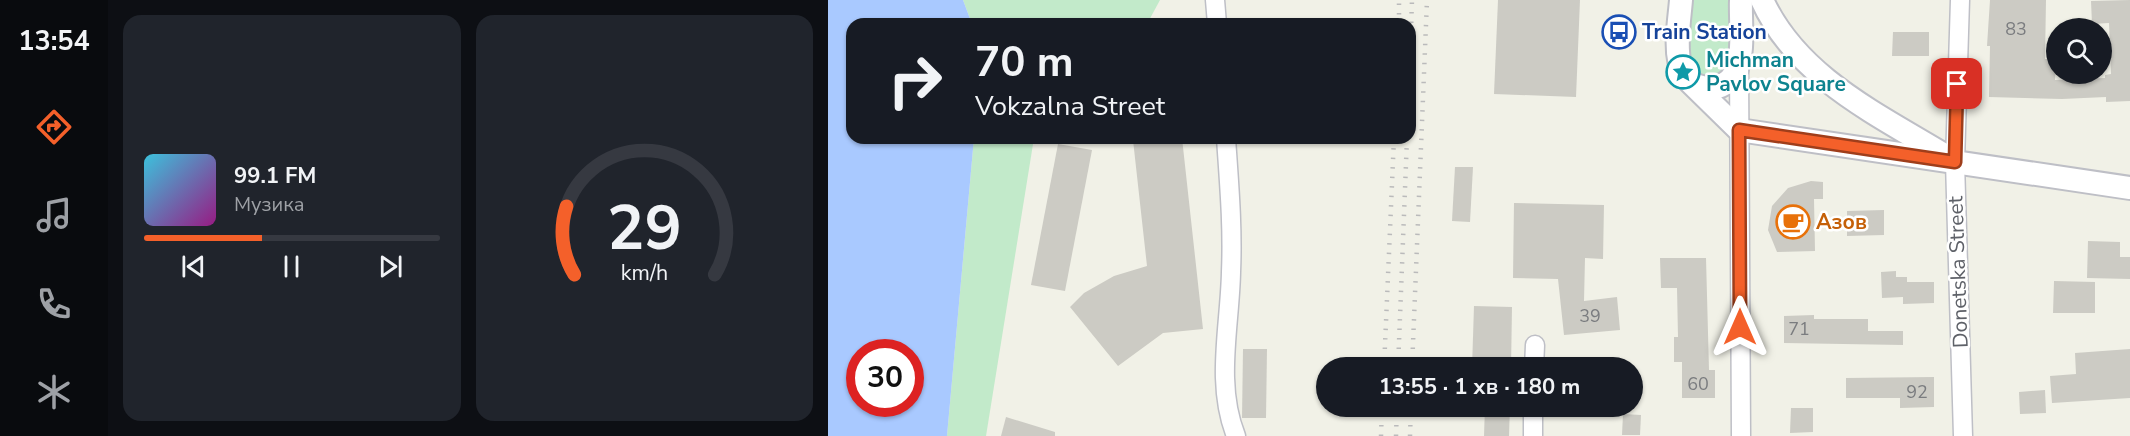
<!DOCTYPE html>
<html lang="uk">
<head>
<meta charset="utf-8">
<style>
  :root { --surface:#171b24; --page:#20242c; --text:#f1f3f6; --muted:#9ea1a6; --line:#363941; --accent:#f4602a }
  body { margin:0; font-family:"Nunito Sans",sans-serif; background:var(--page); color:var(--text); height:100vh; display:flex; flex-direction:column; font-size:22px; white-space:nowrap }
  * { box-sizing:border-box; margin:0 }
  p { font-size:20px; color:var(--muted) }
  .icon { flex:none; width:33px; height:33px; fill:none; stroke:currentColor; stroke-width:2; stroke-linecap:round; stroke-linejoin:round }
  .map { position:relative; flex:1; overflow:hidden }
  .details { display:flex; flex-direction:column; gap:15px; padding:15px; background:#0d0f14; width:720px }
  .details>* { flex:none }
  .banner { position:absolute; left:18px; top:18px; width:570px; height:126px; border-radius:18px; box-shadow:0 2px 4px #0004; background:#171b24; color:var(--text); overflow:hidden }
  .buttons { position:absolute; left:1218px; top:18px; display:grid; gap:12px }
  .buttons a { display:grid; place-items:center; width:66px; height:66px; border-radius:50%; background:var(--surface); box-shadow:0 2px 4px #0004; font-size:30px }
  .speed { position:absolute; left:18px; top:339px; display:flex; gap:12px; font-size:30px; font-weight:700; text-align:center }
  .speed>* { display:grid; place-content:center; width:78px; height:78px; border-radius:50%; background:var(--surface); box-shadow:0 2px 4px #0004; line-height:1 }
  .speed .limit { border:9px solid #d22; background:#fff; color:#111 }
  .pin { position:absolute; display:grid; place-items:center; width:51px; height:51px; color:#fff; margin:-26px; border-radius:12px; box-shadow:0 3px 9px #0006 }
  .me { position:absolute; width:66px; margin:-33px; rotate:0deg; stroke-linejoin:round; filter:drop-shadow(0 0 4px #0008) }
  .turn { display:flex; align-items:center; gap:21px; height:126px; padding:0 30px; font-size:27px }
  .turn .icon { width:78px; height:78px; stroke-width:2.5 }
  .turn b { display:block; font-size:42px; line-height:51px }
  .details .card { flex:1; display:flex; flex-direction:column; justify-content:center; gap:9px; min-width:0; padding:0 21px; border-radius:18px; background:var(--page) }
  .details .dial { align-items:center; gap:0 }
  .dial svg { height:156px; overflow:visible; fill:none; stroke:var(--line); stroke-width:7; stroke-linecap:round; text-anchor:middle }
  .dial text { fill:var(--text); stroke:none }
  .song { display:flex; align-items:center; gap:18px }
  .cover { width:72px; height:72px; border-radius:9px; background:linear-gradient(135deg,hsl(190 70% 55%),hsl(310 70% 35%)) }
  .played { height:6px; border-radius:3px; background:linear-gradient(90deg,var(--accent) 40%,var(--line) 40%) }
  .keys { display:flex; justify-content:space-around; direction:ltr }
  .details .tiles { flex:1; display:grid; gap:15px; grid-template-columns:repeat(2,1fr) }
  .trip { position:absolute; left:488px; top:357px; width:327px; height:60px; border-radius:30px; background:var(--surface); box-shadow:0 2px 4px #0004; font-weight:700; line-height:60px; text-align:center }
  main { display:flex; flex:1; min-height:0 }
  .tab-bar { display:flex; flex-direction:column; width:108px; justify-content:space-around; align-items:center; background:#090b0e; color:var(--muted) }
  .tab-bar .icon { width:42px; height:42px }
  .tab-bar .active { color:var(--accent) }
  .tab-bar b { font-size:27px; color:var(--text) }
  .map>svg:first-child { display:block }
</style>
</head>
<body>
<main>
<nav class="tab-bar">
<b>13:54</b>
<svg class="icon active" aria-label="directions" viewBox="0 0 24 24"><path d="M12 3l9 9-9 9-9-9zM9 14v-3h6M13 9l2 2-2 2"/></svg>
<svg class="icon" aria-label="music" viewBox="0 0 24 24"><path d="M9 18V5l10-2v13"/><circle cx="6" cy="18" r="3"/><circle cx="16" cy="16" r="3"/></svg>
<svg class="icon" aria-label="phone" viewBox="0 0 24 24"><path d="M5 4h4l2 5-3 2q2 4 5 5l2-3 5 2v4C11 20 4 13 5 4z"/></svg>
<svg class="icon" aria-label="climate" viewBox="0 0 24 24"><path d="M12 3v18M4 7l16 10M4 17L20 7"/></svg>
</nav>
<section class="details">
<div class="tiles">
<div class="card">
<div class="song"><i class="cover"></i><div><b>99.1 FM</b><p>Музика</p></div></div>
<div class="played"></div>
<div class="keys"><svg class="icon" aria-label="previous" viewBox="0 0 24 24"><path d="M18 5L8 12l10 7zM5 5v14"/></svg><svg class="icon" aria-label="pause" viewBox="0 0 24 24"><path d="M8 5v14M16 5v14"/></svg><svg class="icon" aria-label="next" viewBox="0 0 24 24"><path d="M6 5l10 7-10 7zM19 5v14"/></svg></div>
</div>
<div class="card dial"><svg viewBox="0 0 100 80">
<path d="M14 69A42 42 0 1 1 86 69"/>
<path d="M14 69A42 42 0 0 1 10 34" stroke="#f4602a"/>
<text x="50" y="56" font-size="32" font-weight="700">29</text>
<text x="50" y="72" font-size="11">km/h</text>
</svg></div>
</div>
</section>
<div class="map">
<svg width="1302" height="436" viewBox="0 0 1302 436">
  <rect width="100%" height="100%" fill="#f1f1e7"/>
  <g fill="#c2eaca">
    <path d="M135,0H332L319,24H144Z"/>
    <path d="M860,0H905L902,62L895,77L871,81L858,60Z"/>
    <path d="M146,138H206L158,436H119Z"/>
  </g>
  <path fill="#a9c9ff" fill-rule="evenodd" d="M0,0H135L144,24H24V138H146L119,436H0ZM32,352H82V404H32Z"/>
  <g fill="#cccbc4">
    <path d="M670,0H752L748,97L666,94Z"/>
    <path d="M1162,0H1218L1217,59H1228L1227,80L1277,78V75L1283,74L1281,23L1264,24L1263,1L1302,0V101L1278,102V97L1234,99L1161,97L1162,46H1159Z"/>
    <path d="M1065,32H1101V56H1064Z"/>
    <path d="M326,138H354L375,329L335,333L290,366L242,307L256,293L286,276L319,266L305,140Z"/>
    <path d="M230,144L264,150L237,291L203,285Z"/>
    <path d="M627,167H645L642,222L624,221Z"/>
    <path d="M983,181L995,182V199H986L987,251L949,252L940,230L944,206L960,188Z"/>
    <path d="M686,203L776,205L775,259L757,258L756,301L789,297L792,330L736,335L730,279L685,278Z"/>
    <path d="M1056,210V235L1019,236V211Z"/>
    <path d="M1260,241L1292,242V257H1302V279L1259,278Z"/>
    <path d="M832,258H878L881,370H887V398H854V362H846V337H850L849,288H833Z"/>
    <path d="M1068,271V277H1079V282H1106V303L1075,304V297L1054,298L1053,272Z"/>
    <path d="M1226,281L1267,282V313H1225Z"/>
    <path d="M646,306L684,307L683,368H644Z"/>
    <path d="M986,315V319H1040V331H1075V345L956,343V316Z"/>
    <path d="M415,349H439L438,418H414Z"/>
    <path d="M1302,349V398L1224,403L1222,376L1248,374L1247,353Z"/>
    <path d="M1106,377V407L1072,408V398H1018V378Z"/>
    <path d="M1217,390L1218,413L1192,414L1191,392Z"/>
    <path d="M657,406H682L681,436H656Z"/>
    <path d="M963,408H985V432L962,433Z"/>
    <path d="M795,414L813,415L812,435H794Z"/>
    <path d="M178,417L227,432V436H173Z"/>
  </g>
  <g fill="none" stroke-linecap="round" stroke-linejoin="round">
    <defs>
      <g id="minor">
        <path d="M387,0L389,24"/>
        <path d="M1132,0L1127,162L1135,436"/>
        <path d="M911,63L913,436"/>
        <path d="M398,138C401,182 405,227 403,272C402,326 387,384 408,436"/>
        <path d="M706,368L707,345"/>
        <path d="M705,436V406"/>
      </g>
      <g id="tertiary">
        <path d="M853,0C851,28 838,86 881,88C891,89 902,82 907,73C917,54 912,21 913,0"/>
        <path d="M934,0C969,77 1049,114 1118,156"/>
        <path d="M862,82L911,130L1302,188"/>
      </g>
    </defs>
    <use href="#minor" stroke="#bebfc6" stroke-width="21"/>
    <use href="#tertiary" stroke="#bebfc6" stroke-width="26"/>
    <use href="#minor" stroke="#fff" stroke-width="18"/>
    <use href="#tertiary" stroke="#fff" stroke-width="22"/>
    <g stroke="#bababb" stroke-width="4.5" stroke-dasharray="1.5 8" stroke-linecap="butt">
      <path d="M571,24V0"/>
      <path d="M582,61L584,0"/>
      <path d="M556,368L566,138"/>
      <path d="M570,368L579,138"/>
      <path d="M584,368L599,0"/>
      <path d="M553,436L554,406"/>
      <path d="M568,436L569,406"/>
      <path d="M582,436L583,406"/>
    </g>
  </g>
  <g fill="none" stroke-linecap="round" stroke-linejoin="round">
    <defs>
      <path id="route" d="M912,327L911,130L1127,162L1129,84"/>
    </defs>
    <use href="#route" stroke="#9f3e1b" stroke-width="15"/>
    <use href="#route" stroke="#f4602a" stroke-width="10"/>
  </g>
  <defs>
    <symbol id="bus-ring" viewBox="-11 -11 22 22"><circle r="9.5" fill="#fff" stroke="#1a4fb4" stroke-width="1.5"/><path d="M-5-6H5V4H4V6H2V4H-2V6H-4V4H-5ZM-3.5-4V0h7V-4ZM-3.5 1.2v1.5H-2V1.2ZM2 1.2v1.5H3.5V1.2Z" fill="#1a4fb4"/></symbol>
    <symbol id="sight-ring" viewBox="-11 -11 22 22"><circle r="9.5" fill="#fff" stroke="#0f9aa8" stroke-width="1.5"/><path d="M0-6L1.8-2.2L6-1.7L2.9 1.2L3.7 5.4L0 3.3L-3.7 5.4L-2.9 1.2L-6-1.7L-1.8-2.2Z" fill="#0f9aa8"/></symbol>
    <symbol id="cafe-ring" viewBox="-11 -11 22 22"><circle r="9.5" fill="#fff" stroke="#e8710a" stroke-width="1.5"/><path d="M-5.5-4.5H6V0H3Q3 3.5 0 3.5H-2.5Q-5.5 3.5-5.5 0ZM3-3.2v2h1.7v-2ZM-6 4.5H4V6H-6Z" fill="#e8710a"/></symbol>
  </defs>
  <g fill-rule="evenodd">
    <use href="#bus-ring" x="772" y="13" width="38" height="38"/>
    <use href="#sight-ring" x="836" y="53" width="38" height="38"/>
    <use href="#cafe-ring" x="946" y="203" width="38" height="38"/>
  </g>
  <g text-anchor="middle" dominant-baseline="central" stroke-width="5" stroke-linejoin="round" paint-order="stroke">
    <g font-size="18" fill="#7a7c7f">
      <text x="1188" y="29">83</text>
      <text x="762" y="316">39</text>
      <text x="971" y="329">71</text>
      <text x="870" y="384">60</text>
      <text x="1089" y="392">92</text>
    </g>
    <g font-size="21" font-weight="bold" fill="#164399" stroke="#fff" text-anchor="start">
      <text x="814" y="32">Train Station</text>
    </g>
    <g font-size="21" font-weight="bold" fill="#0d838f" stroke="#fff" text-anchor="start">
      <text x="878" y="60">Michman<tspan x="878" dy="24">Pavlov Square</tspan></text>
    </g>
    <g font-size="21" font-weight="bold" fill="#c56008" stroke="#fff" text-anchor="start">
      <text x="988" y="222">Азов</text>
    </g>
    <g font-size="21" fill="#5e6168" stroke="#fff">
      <text transform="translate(1130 272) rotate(-92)">Donetska Street</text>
    </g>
  </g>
</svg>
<div class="buttons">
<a><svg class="icon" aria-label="search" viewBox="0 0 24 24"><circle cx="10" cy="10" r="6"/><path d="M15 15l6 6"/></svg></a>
</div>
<div class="speed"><div class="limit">30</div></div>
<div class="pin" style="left:1129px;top:84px;background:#d93025"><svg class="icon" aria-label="arrive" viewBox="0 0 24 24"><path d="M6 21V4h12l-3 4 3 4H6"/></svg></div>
<svg class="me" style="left:912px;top:327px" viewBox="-20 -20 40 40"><path d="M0-17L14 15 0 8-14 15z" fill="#f4602a" stroke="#fff" stroke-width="4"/></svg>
<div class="trip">13:55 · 1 хв · 180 m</div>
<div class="banner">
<div class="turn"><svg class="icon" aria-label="right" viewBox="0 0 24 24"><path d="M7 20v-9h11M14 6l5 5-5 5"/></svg><div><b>70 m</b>Vokzalna Street</div></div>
</div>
</div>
</main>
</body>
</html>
